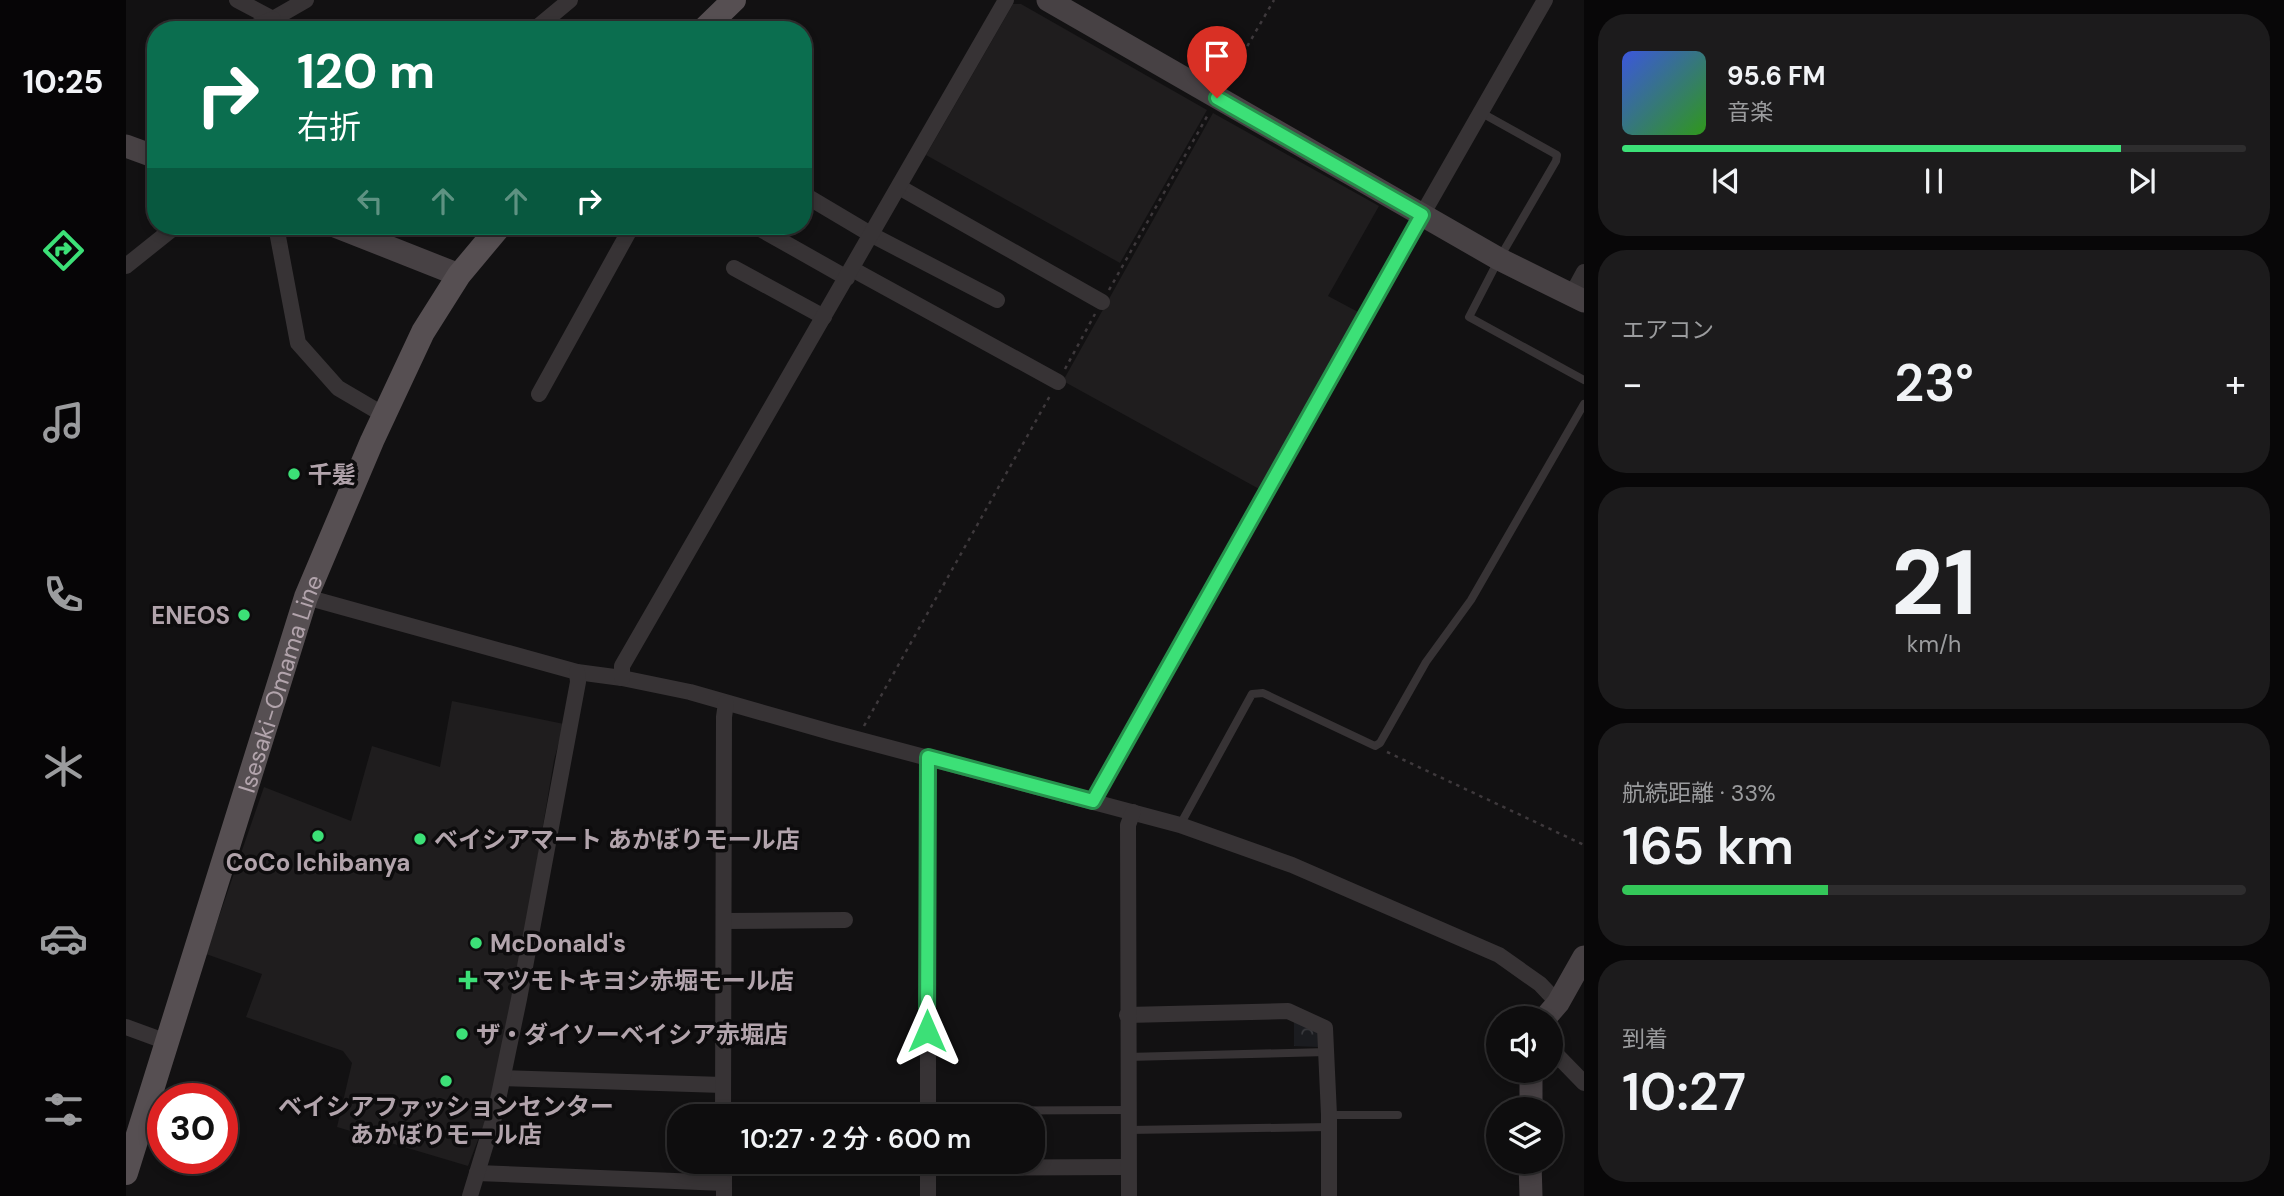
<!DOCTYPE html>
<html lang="ja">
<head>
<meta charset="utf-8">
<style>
  :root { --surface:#0e0d0e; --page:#1c1b1c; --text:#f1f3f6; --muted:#9b9c9e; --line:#2e2d2e; --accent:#3ce077 }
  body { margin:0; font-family:"DM Sans","Noto Sans JP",sans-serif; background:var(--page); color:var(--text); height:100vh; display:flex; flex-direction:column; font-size:26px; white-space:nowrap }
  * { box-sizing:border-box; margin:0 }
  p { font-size:23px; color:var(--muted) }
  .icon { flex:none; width:38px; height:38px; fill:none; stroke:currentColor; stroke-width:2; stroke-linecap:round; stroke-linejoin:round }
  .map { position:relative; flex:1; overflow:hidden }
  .side { display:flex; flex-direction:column; gap:14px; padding:14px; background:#080708; width:700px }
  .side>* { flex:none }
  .hud { position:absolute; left:21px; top:21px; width:665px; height:214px; border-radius:28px; box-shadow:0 4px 10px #0003,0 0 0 2px var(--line); background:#0b6e4f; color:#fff; overflow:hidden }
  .controls { position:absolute; left:1360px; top:1006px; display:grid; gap:14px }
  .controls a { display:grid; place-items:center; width:77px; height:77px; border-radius:50%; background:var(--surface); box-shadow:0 4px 10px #0003,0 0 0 2px var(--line); font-size:35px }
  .speed { position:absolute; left:21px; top:1083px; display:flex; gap:14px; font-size:35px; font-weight:700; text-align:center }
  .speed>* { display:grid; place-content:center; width:91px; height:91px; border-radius:50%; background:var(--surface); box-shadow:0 4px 10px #0003,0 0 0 2px var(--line); line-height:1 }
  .speed .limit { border:10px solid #d22; background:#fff; color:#111 }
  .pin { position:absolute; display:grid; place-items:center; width:60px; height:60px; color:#fff; margin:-72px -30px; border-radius:50% 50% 50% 0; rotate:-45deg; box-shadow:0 0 7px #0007 }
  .pin .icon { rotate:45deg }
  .me { position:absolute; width:77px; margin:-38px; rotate:0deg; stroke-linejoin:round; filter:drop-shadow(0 0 5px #0008) }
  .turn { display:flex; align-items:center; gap:24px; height:147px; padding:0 35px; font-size:32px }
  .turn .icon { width:91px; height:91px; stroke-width:2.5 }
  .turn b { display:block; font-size:49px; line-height:60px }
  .lanes { display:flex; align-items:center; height:66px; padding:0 35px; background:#0003; justify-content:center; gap:35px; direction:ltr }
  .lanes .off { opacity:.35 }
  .big { font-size:52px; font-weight:600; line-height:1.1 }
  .side .card { flex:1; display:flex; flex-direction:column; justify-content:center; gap:10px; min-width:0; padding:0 24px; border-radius:28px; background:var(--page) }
  .side .dial { align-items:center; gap:0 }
  .dial b { font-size:91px; line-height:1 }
  .song { display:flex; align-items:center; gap:21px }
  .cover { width:84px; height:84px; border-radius:10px; background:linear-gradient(135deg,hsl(230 70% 55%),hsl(110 70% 35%)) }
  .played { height:7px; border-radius:4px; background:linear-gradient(90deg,var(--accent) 80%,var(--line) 80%) }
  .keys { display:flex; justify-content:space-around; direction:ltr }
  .heat { display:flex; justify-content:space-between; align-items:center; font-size:38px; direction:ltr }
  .charge { height:10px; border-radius:5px; background:linear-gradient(90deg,#34c759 33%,var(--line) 0) }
  .trip { position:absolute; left:541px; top:1104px; width:378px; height:70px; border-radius:28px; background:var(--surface); box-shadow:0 4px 10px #0003,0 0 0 2px var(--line); font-weight:600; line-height:70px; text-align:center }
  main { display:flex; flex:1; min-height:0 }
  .dock { display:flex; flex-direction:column; width:126px; justify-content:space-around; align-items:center; background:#060506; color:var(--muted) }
  .dock .icon { width:49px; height:49px }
  .dock .current { color:var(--accent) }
  .dock b { font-size:32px; color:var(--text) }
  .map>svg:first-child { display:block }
</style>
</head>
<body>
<main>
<nav class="dock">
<b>10:25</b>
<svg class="icon current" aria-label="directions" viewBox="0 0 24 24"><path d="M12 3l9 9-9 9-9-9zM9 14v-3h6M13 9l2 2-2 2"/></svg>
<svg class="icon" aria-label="music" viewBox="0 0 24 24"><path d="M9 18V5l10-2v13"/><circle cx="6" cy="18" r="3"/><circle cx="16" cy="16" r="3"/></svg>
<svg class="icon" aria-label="phone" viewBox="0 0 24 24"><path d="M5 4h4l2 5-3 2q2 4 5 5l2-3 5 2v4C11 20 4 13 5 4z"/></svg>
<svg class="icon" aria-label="climate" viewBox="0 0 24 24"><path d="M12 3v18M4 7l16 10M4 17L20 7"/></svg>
<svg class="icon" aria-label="car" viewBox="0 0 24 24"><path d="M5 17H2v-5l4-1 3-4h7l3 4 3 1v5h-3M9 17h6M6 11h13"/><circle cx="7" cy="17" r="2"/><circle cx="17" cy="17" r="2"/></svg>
<svg class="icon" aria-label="filters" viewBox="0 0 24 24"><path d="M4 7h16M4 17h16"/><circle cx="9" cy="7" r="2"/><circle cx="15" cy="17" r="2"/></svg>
</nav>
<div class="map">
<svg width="1458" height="1196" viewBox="0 0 1458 1196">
  <defs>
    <pattern id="park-crowns" width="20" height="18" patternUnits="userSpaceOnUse" patternTransform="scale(1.75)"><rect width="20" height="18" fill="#1b1c20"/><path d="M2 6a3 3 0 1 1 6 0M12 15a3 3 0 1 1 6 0" fill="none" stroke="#3a3a3e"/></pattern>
  </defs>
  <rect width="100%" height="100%" fill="#121112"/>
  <g fill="#1f1d1e">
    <path d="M887,4H895L1081,110L994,263L800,155Z"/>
    <path d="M1087,113L1253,206L1202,296L1234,313L1135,490L937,381Z"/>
    <path d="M326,701L438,724L428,760L405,897L371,1074L358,1124L342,1166L211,1127L226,1063L217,1051L120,1017L136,974L80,954L138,787L225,821L246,746L314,767Z"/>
  </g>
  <path fill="url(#park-crowns)" d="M1168,1021L1196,1029L1194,1047L1168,1046Z"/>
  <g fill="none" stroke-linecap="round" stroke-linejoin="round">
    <g stroke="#3e393c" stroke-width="2.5" stroke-dasharray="3.5 5" stroke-linecap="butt">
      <path d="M1100,83L1148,0"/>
      <path d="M983,290L1083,113"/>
      <path d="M939,369L969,314"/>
      <path d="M738,726L925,394"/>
      <path d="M1261,752L1458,845"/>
    </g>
    <g stroke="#373335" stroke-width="8">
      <path d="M1354,112L1431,155L1430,161L1373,259L1343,317L1458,380"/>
      <path d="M967,801L1294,218"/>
      <path d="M1054,825L1126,694L1137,693L1249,746L1254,743L1300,662L1345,600L1458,404"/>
      <path d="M1001,1057L1201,1052"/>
      <path d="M802,1111L1002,1110"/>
      <path d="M1203,1115H1272"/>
      <path d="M1002,1130L1203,1127"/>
    </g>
    <g stroke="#373335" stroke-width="16">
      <path d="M111,0L147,19L180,0"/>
      <path d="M121,30L147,19"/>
      <path d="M408,30L444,0"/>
      <path d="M773,187L976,302"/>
      <path d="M677,194L746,235L871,300"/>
      <path d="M1296,215L1419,0"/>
      <path d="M150,226L172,343L212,388L258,415"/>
      <path d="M629,226L721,278"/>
      <path d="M0,266L50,226"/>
      <path d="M608,268L698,317"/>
      <path d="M726,269L932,382"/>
      <path d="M1446,294L1458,272"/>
      <path d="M413,394L506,226"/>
      <path d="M180,597L451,672L496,678L564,692L708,733L1054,825L1166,865L1373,955L1414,984L1432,1003"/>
      <path d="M496,678V666L880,0"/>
      <path d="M598,921L719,920"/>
      <path d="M1001,1015L1162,1011L1199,1028L1203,1115V1196"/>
      <path d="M0,1027L41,1042"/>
      <path d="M1424,1048L1458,1083"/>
      <path d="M377,1078L597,1085"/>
      <path d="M597,1116L598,717L600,703"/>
      <path d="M802,1116V757"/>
      <path d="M598,1162V1196"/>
      <path d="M802,1162V1196"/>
      <path d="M802,1168L1002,1167"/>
      <path d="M351,1173L598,1183"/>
      <path d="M344,1196L369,1114L393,999L452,682L451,672"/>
      <path d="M1003,1196L1002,825L1007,812"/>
    </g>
    <g stroke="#474144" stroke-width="23">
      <path d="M922,0L1373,259L1458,301"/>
      <path d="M0,146L30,157"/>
      <path d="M209,226L333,275"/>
      <path d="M1419,1018L1432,1003L1458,957"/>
      <path d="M1405,1110V1071"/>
      <path d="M1404,1162L1405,1196"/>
    </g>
    <g stroke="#564f52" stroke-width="24">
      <path d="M577,30L608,0"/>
      <path id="s1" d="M0,1173L180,597L246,441L297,332L333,275L374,226"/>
    </g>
  </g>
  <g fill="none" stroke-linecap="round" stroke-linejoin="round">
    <defs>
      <path id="route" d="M801,1031L802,757L967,801L1296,215L1091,98"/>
    </defs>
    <use href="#route" stroke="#27924d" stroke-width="18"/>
    <use href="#route" stroke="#3ce077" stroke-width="12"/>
  </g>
  <g fill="#3ce077" stroke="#0d0c0d" stroke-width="2.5">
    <circle cx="168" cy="474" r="7"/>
    <circle cx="118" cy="615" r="7"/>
    <circle cx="192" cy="836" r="7"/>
    <circle cx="294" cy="839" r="7"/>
    <circle cx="350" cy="943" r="7"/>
    <path d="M338.5 969.5h7v7h7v7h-7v7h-7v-7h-7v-7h7z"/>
    <circle cx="336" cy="1034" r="7"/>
    <circle cx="320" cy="1081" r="7"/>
  </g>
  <g text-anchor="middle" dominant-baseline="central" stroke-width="7" stroke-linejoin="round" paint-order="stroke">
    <g font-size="24" font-weight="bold" fill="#b2a4ac" stroke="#0d0c0d" text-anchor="start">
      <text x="182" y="474">千髪</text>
      <text x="104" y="615" text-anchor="end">ENEOS</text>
      <text x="308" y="839">ベイシアマート あかぼりモール店</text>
      <text x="192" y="862" text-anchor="middle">CoCo Ichibanya</text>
      <text x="364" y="943">McDonald's</text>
      <text x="356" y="980">マツモトキヨシ赤堀モール店</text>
      <text x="350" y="1034">ザ・ダイソーベイシア赤堀店</text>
      <text x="320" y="1106" text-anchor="middle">ベイシアファッションセンター<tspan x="320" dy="28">あかぼりモール店</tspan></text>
    </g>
    <g font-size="24" fill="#b2a4ac" stroke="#0d0c0d">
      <text stroke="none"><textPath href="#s1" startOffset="513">Isesaki-Omama Line</textPath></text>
    </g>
  </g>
</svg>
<div class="controls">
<a><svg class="icon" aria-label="sound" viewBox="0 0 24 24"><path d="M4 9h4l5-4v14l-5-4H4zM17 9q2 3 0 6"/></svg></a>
<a><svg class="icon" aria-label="layers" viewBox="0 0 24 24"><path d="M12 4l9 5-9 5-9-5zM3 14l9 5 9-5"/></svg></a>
</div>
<div class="speed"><div class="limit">30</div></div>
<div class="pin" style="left:1091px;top:98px;background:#d93025"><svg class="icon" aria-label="arrive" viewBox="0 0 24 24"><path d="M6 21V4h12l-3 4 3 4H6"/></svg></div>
<svg class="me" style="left:801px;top:1031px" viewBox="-20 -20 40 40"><path d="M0-17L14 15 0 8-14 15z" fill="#3ce077" stroke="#fff" stroke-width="4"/></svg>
<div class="trip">10:27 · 2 分 · 600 m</div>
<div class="hud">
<div class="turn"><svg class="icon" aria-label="right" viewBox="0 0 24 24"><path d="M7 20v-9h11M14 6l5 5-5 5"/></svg><div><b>120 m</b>右折</div></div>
<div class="lanes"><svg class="icon off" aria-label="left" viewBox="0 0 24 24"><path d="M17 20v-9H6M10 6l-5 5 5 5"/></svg><svg class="icon off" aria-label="ahead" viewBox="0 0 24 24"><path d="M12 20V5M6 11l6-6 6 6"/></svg><svg class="icon off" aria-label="ahead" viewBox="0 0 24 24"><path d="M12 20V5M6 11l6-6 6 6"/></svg><svg class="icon" aria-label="right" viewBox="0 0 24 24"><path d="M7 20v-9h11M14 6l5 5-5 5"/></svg></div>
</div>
</div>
<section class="side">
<div class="card">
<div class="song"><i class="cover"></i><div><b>95.6 FM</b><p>音楽</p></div></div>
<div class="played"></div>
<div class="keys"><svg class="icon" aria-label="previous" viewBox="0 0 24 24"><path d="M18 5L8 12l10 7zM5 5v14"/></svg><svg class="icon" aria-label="pause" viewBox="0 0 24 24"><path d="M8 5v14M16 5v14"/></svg><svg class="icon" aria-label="next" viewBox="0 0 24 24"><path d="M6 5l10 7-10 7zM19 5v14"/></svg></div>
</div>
<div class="card"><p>エアコン</p>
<div class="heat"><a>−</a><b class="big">23°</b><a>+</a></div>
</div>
<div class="card dial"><b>21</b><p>km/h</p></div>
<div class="card"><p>航続距離 · 33%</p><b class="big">165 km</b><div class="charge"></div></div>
<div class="card"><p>到着</p><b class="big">10:27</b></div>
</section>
</main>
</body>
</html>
